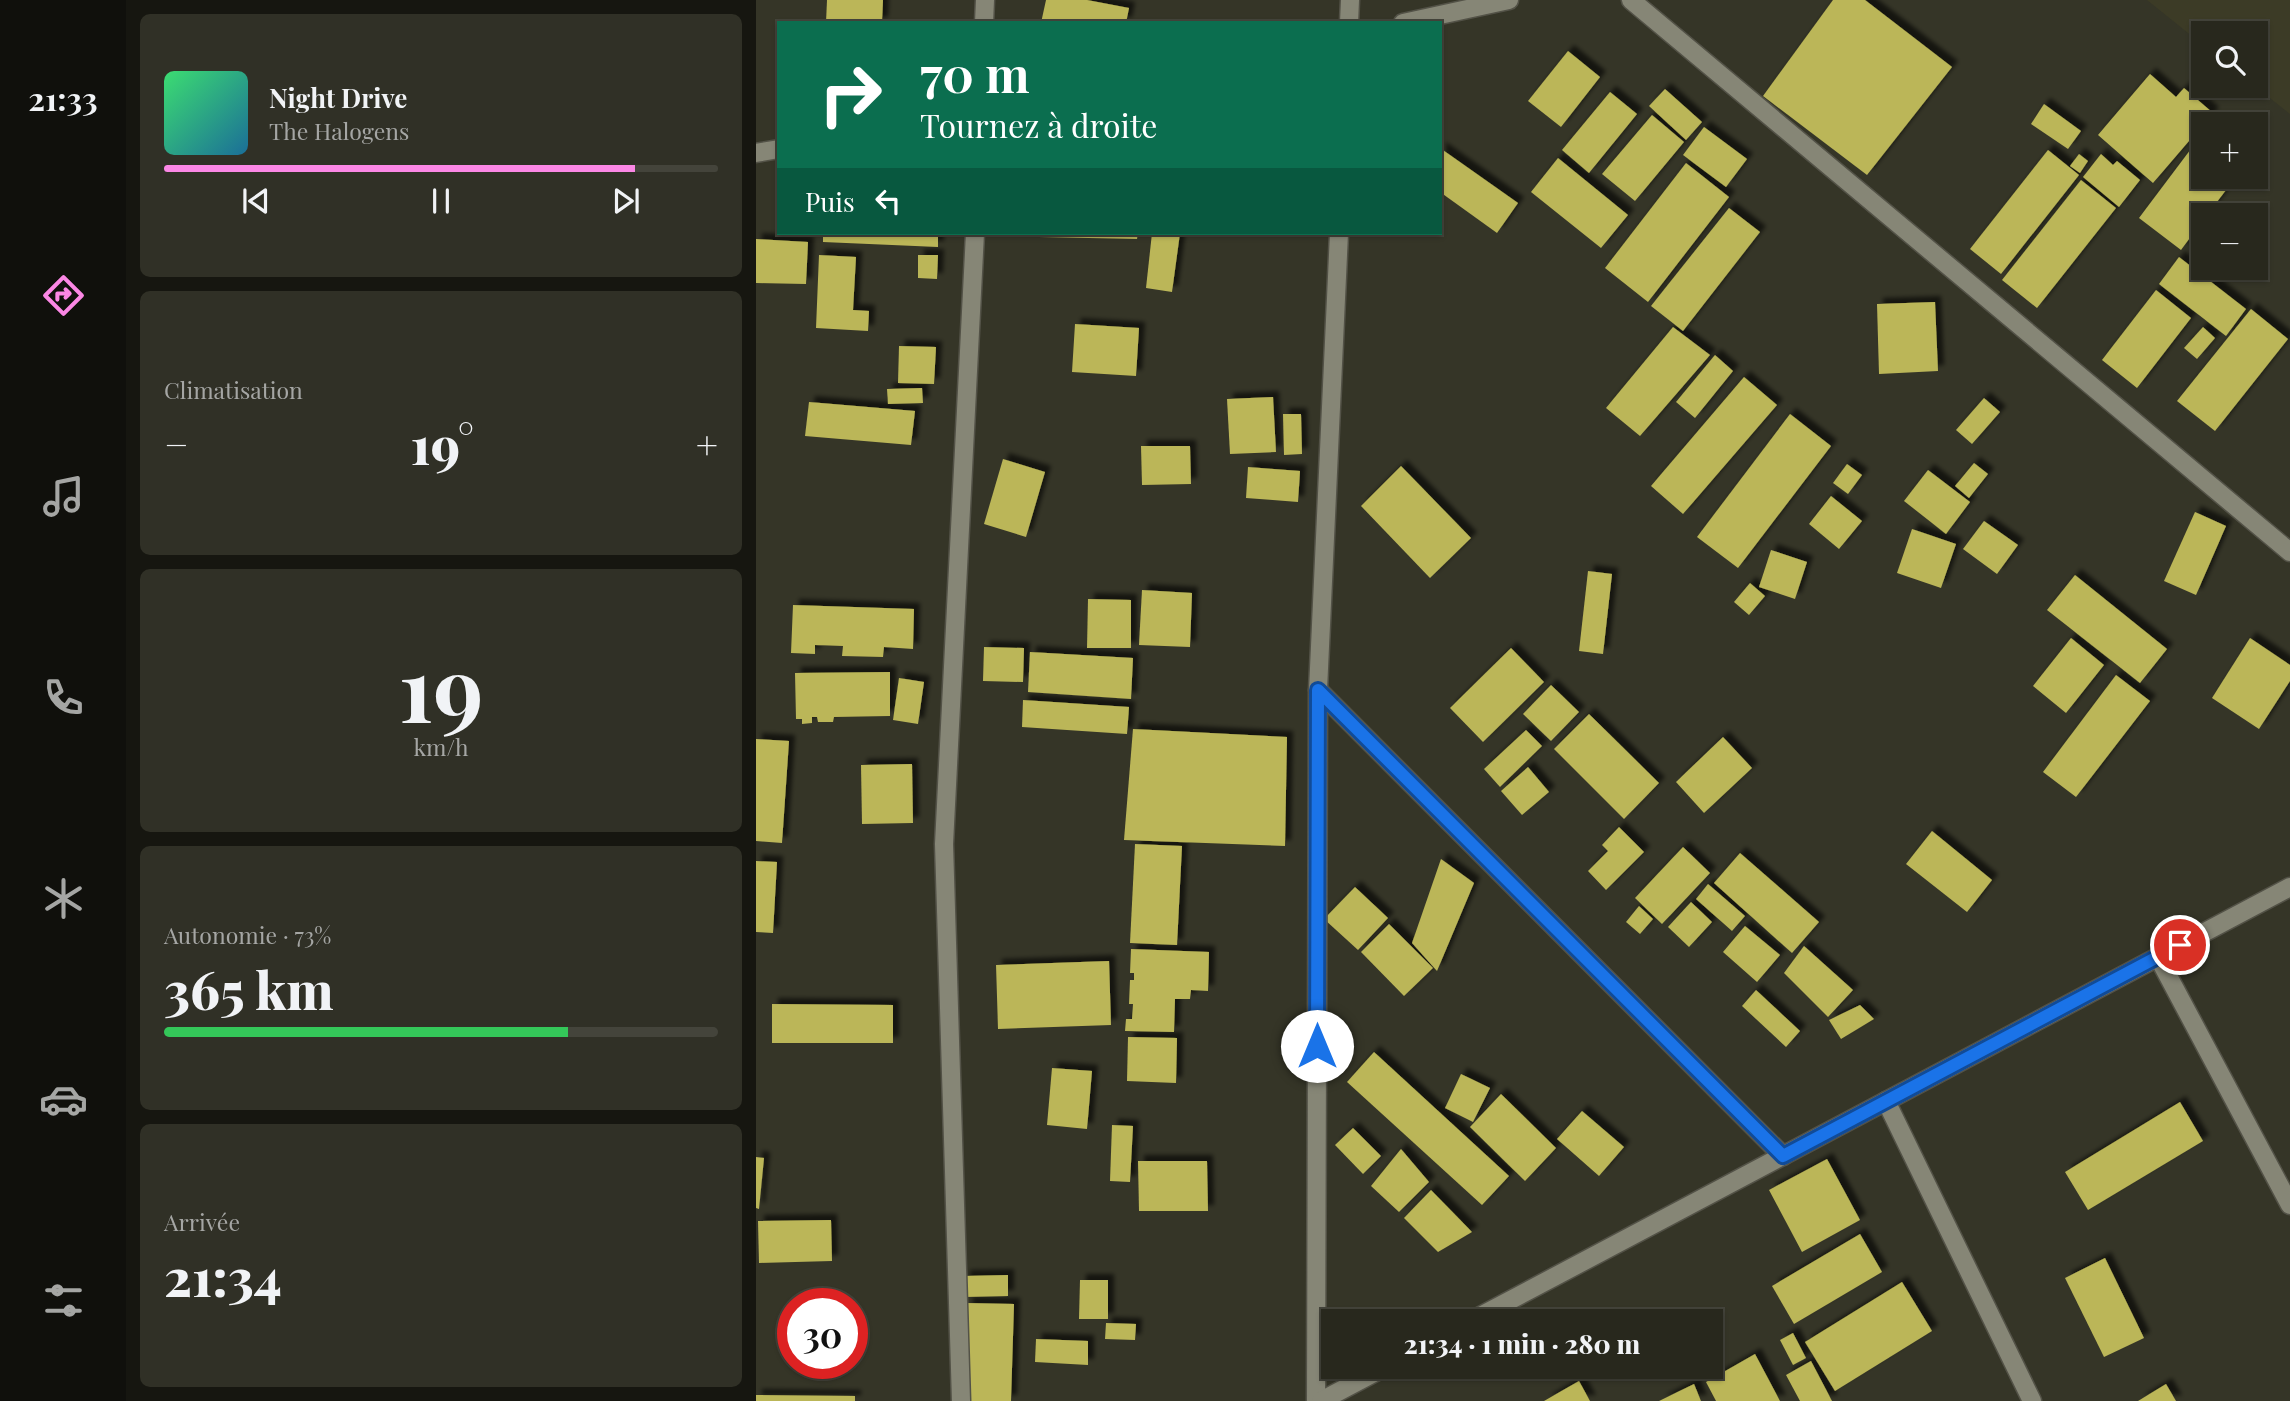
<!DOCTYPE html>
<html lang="fr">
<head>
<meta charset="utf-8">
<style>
  :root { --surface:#28281d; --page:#303026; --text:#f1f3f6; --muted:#a5a6a4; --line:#44443b; --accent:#fb87e5 }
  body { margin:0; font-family:"Playfair Display",serif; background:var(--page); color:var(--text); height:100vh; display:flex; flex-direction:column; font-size:26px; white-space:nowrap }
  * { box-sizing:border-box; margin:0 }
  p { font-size:23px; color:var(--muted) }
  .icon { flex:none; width:38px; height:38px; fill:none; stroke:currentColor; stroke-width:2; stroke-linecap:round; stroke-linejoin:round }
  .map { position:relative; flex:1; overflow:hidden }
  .drawer { display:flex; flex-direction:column; gap:14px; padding:14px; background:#161610; width:630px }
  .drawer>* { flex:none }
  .top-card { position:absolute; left:21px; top:21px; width:665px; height:214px; border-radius:0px; box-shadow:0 2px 5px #0004,0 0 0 2px var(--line); background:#0b6e4f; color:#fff; overflow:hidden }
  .fabs { position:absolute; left:1435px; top:21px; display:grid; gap:14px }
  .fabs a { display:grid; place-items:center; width:77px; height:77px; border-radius:0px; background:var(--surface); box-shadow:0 2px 5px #0004,0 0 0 2px var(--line); font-size:35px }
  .speed { position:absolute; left:21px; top:1288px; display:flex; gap:14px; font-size:35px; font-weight:700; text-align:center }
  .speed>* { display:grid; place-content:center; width:91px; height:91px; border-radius:50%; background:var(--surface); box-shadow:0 2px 5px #0004,0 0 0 2px var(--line); line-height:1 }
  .speed .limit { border:10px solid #d22; background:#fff; color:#111 }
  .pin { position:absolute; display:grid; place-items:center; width:60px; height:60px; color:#fff; margin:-30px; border:4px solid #fff; border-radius:50%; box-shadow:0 2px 7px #0007 }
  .me { position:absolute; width:77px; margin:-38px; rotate:0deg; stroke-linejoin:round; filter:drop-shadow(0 0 5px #0008) }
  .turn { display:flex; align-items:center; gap:24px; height:147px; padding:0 28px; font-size:32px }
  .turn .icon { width:91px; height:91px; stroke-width:2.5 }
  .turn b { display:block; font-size:49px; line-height:60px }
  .then { display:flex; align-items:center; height:66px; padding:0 28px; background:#0003; gap:14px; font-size:26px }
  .big { font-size:52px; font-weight:800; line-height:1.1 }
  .drawer .tile { flex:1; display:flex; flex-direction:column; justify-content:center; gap:10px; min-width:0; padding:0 24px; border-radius:10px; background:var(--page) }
  .drawer .dial { align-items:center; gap:0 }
  .dial b { font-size:91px; line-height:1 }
  .song { display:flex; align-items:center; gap:21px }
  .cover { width:84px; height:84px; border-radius:10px; background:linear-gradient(135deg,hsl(140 70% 55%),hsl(200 70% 35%)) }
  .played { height:7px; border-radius:4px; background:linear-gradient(90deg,var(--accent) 85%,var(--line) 85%) }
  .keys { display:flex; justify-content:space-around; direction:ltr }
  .heat { display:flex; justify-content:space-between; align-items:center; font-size:38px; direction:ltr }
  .charge { height:10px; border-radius:5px; background:linear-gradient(90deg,#34c759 73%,var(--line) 0) }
  .trip { position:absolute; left:565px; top:1309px; width:402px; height:70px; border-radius:0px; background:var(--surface); box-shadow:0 2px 5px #0004,0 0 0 2px var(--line); font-weight:800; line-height:70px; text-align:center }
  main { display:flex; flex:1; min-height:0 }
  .dock { display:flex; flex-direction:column; width:126px; justify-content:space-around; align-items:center; background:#10100c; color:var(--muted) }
  .dock .icon { width:49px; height:49px }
  .dock .current { color:var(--accent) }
  .dock b { font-size:32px; color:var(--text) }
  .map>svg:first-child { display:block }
</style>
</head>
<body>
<main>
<nav class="dock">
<b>21:33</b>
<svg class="icon current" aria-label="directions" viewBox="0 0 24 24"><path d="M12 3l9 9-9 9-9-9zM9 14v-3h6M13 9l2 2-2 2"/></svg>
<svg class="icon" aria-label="music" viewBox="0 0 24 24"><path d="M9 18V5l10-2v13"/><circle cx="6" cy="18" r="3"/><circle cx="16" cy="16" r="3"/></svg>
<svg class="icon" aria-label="phone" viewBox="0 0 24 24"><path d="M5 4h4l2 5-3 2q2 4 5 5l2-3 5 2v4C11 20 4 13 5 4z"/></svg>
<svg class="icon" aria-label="climate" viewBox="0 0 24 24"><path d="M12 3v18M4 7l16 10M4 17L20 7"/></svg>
<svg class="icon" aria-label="car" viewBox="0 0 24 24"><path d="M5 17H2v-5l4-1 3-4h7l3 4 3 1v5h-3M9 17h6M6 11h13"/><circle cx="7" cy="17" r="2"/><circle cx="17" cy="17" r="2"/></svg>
<svg class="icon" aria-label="filters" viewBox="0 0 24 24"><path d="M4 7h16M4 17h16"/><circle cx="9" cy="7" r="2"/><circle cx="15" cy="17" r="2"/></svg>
</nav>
<section class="drawer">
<div class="tile">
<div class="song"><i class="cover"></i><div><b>Night Drive</b><p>The Halogens</p></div></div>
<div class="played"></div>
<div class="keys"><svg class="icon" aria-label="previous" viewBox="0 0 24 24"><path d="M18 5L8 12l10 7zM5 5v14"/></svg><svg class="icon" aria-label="pause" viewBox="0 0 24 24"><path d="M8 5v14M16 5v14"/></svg><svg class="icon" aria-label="next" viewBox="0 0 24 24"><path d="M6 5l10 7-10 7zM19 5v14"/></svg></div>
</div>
<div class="tile"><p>Climatisation</p>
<div class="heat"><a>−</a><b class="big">19°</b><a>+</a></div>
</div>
<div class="tile dial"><b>19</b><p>km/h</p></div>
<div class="tile"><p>Autonomie · 73%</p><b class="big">365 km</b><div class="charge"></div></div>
<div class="tile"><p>Arrivée</p><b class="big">21:34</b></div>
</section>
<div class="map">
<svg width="1534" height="1401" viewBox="0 0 1534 1401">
  <defs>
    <filter id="shadow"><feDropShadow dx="6" dy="-6" stdDeviation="2" flood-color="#0009"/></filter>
  </defs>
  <rect width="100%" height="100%" fill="#353527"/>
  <path fill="#3c3b26" d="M1391,0H1534V114L1499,86L1500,33H1447V45Z"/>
  <g fill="#bbb658" filter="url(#shadow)">
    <path d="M71,0H127L126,23H70Z"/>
    <path d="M290,0H331L373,8L370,23H285Z"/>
    <path d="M1077,0H1109L1196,67L1111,175L1007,96Z"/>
    <path d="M812,51L844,77L805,127L772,101Z"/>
    <path d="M1394,74L1420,97L1428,88L1457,113L1397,183L1342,135Z"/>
    <path d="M909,89L946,122L930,140L893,106Z"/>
    <path d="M854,92L881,114L833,173L806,150Z"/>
    <path d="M1288,104L1325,131L1312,149L1275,124Z"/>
    <path d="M896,115L928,142L879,201L846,174Z"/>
    <path d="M948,127L991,159L970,187L927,155Z"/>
    <path d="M1447,133V177H1480L1451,215H1447V220L1425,250L1383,218Z"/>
    <path d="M684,148L762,203L741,233L684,192Z"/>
    <path d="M1292,150L1323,175L1245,274L1214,249Z"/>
    <path d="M1323,154L1332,161L1324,173L1314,166Z"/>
    <path d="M1345,154L1357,165L1361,161L1384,180L1363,207L1327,177Z"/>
    <path d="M802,158L872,215L845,248L775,192Z"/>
    <path d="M930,163L973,197L892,302L849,268Z"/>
    <path d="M1325,180L1360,208L1281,308L1246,280Z"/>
    <path d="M973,208L1004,232L927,331L895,306Z"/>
    <path d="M67,233H182V247L67,242Z"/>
    <path d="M230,233H382L381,239L230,236Z"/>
    <path d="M396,233H424L416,292L390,288Z"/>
    <path d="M0,239L52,242L50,284L0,283Z"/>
    <path d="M63,255L100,257L97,310L113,311L112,331L60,328Z"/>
    <path d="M162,255H182L181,279L162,278Z"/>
    <path d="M1423,257L1490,309L1470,336L1403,284Z"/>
    <path d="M1400,290L1435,318L1381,388L1346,360Z"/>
    <path d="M1179,302L1182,371L1123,374L1121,304Z"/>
    <path d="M1495,309L1532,339L1459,431L1421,401Z"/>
    <path d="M319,324L383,328L380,376L316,372Z"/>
    <path d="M917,327L954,355L884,436L850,408Z"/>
    <path d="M1447,327L1459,338L1441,359L1428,348Z"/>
    <path d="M143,346L180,347L178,384L142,383Z"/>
    <path d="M959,355L977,371L939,418L920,402Z"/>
    <path d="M988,377L1021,405L927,514L895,486Z"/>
    <path d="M166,388L167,403L132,404L131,389Z"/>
    <path d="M517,397L520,452L474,454L471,399Z"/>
    <path d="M1228,398L1244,412L1216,444L1200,430Z"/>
    <path d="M53,402L159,411L155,445L49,436Z"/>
    <path d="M527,414H545L546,454L528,455Z"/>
    <path d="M1034,414L1075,446L982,568L941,537Z"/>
    <path d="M385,446H434L435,484L386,485Z"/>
    <path d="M247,459L289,472L270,537L228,524Z"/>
    <path d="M1218,463L1232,474L1213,498L1199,486Z"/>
    <path d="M1091,464L1106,475L1092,494L1077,483Z"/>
    <path d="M645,466L715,538L674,578L605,506Z"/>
    <path d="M492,467L544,471L542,502L490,498Z"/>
    <path d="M1172,470L1214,502L1190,534L1148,501Z"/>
    <path d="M1075,496L1106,521L1083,549L1053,524Z"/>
    <path d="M1439,512L1470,526L1440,595L1408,581Z"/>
    <path d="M1228,521L1262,545L1241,574L1207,549Z"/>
    <path d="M1156,529L1200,544L1185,588L1141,573Z"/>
    <path d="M1015,550L1051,562L1039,599L1003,587Z"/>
    <path d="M832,571L856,574L847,654L823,651Z"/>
    <path d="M1319,575L1411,649L1384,683L1291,610Z"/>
    <path d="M994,583L1009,596L993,615L978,602Z"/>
    <path d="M386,590L436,593L434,647L383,645Z"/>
    <path d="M332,599L375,600V648H331Z"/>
    <path d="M37,605L158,609L157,649L128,647L127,657L86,656L87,646L59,645V654L35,653Z"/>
    <path d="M1315,638L1348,665L1310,713L1277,686Z"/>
    <path d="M1494,638L1534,665V681L1503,729L1456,698Z"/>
    <path d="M228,647L268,648L267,682L227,681Z"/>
    <path d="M755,648L788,682L727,742L694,708Z"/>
    <path d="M274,652L377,658L375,699L272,692Z"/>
    <path d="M134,672V716L78,717L77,722H62L61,717H56V723L46,724V719H40L39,673Z"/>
    <path d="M1360,675L1394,701L1320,797L1287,772Z"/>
    <path d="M143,678L168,682L162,724L137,720Z"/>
    <path d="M795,685L823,712L795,741L767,714Z"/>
    <path d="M267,700L373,707L371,734L266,727Z"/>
    <path d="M833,714L903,783L868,819L798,749Z"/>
    <path d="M377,729L531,737L529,846L368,840Z"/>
    <path d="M770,730L786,746L744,787L728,769Z"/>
    <path d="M967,737L996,768L948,813L920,782Z"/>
    <path d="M0,739L33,741L26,843L0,841Z"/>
    <path d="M156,764L157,823L106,824L105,765Z"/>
    <path d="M772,767L793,792L766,815L745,791Z"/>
    <path d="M863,827L888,852L850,890L832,871L852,851L846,845Z"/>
    <path d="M1176,831L1236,880L1211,912L1150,864Z"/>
    <path d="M379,844L426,846L421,945L374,943Z"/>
    <path d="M927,847L954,873L906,924L879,898Z"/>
    <path d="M984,853L1063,922L1036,953L958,883Z"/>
    <path d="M685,859L718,883L681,971L656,943Z"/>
    <path d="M0,861L21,862L17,933L0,932Z"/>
    <path d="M952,884L989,916L976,931L940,899Z"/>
    <path d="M599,887L632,918L602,950L568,919Z"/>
    <path d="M935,902L956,922L933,947L912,927Z"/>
    <path d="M883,906L897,919L884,934L870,922Z"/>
    <path d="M633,924L677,968L648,996L605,952Z"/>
    <path d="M989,926L1024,955L1001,982L967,952Z"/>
    <path d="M1048,946L1097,990L1072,1017L1028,973Z"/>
    <path d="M375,949L453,952L452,991L435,990L434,999H419L418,1032L369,1031L370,1019H376L377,1004H373L374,980H378V973H374Z"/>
    <path d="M353,961L355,1025L242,1029L240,965Z"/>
    <path d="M1000,990L1044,1031L1030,1047L986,1006Z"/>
    <path d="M16,1004L137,1005V1043H16Z"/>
    <path d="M1104,1005L1118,1019L1085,1039L1073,1020Z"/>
    <path d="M372,1037L421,1038L420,1083L371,1081Z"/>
    <path d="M618,1052L753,1176L726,1205L591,1082Z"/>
    <path d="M296,1068L336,1071L331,1129L291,1125Z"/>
    <path d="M705,1074L734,1088L717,1122L689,1108Z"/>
    <path d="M745,1094L800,1148L769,1181L714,1127Z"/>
    <path d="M1424,1102L1447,1141L1332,1210L1309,1172Z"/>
    <path d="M826,1111L868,1147L843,1176L801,1139Z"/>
    <path d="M356,1125L377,1126L374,1182L354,1181Z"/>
    <path d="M597,1128L625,1156L607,1174L579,1145Z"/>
    <path d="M645,1149L673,1182L643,1212L615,1186Z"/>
    <path d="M0,1157L8,1158L3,1209L0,1208Z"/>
    <path d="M1071,1159L1104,1220L1046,1252L1013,1190Z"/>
    <path d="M382,1161H451L452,1211H383Z"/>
    <path d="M675,1190L716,1232L682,1252L648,1218Z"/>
    <path d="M75,1220L76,1261L3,1263L2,1221Z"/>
    <path d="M1104,1234L1126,1272L1038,1324L1016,1286Z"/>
    <path d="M1349,1258L1388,1338L1348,1357L1309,1278Z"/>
    <path d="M252,1275V1296L209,1297L208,1276Z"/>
    <path d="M324,1280H352V1319H323Z"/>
    <path d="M1146,1282L1176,1331L1079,1391L1049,1342Z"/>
    <path d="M211,1303L258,1304L255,1401H207Z"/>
    <path d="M350,1323L380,1324L379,1340L349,1339Z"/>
    <path d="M1037,1333L1050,1358L1037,1365L1024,1340Z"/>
    <path d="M280,1339L332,1341V1365L279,1362Z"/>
    <path d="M999,1354L1024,1401H960L950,1382Z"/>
    <path d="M1055,1361L1076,1401H1044L1030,1375Z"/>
    <path d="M823,1381L834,1401H788Z"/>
    <path d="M938,1384L945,1401H903Z"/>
    <path d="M1410,1384L1420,1401H1382Z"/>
    <path d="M0,1395L99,1396V1401H0Z"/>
  </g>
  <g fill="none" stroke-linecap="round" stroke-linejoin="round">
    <defs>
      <g id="minor">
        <path d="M875,0L1534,552"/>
        <path d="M228,23L229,0"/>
        <path d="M593,23L594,0"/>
        <path d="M647,23L753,0"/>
        <path d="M0,153L23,149"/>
        <path d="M562,690L1027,1156"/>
        <path d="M1402,957L1534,1205"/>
        <path d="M1130,1101L1276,1401"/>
        <path d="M715,1321L1534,887"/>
        <path d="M205,1401L188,844L219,233"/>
        <path d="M560,1401L562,690L583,233"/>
        <path d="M565,1401L629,1367"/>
      </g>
    </defs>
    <use href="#minor" stroke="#535247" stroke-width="21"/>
    <use href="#minor" stroke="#868676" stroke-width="18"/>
  </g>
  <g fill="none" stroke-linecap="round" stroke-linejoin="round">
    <defs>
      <path id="route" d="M561,1046L562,690L1027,1156L1424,945"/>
    </defs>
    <use href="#route" stroke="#114b97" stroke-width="18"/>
    <use href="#route" stroke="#1a73e8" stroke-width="12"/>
  </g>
</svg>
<div class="fabs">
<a><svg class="icon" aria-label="search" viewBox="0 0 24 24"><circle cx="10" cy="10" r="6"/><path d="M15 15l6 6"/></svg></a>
<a>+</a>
<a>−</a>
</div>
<div class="speed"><div class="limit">30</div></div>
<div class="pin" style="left:1424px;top:945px;background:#d93025"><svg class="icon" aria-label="arrive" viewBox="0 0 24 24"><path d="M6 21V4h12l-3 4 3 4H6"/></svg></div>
<svg class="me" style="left:561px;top:1046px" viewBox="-20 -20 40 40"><circle r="19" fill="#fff"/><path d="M0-13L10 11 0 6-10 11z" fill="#1a73e8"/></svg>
<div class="trip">21:34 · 1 min · 280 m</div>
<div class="top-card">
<div class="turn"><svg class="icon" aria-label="right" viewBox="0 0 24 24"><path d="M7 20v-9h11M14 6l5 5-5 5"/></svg><div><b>70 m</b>Tournez à droite</div></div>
<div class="then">Puis<svg class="icon" aria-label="left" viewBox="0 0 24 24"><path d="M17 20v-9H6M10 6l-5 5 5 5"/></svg></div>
</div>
</div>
</main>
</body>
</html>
